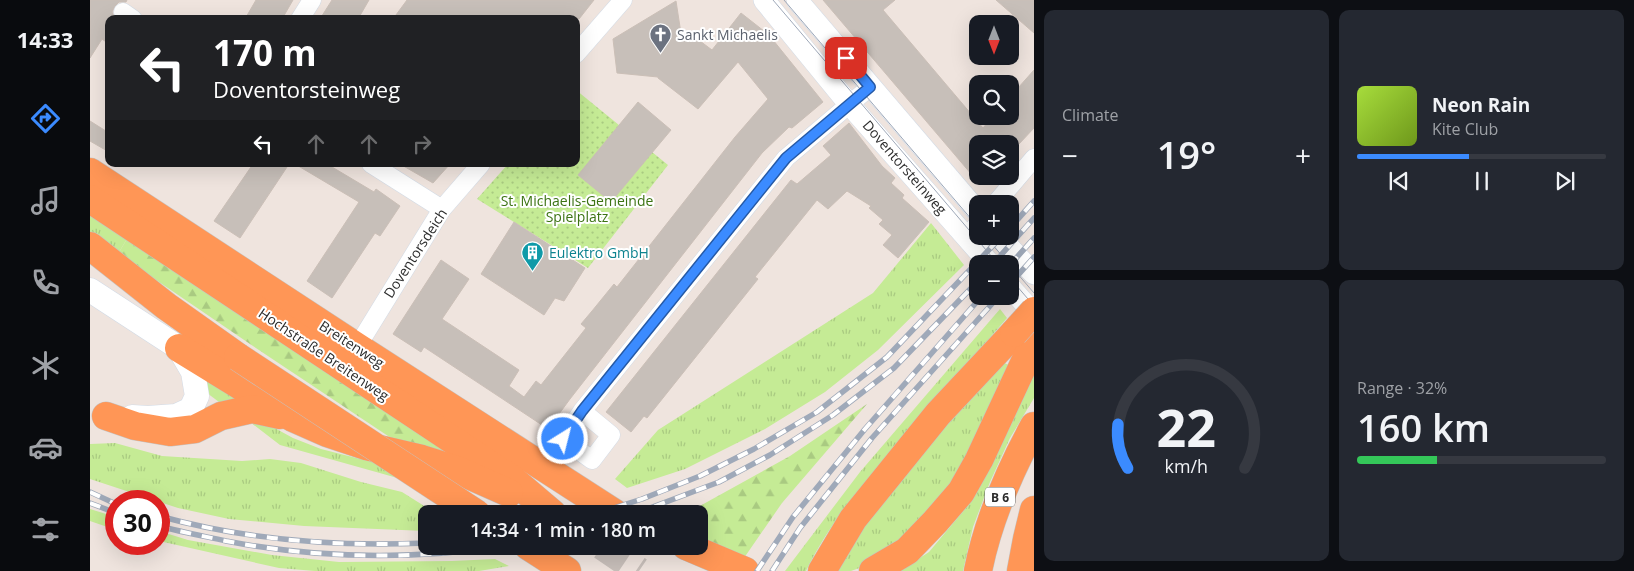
<!DOCTYPE html>
<html lang="en">
<head>
<meta charset="utf-8">
<style>
  :root { --surface:#171b24; --page:#242831; --text:#f1f3f6; --muted:#9ea1a6; --line:#363941; --accent:#3b8bff }
  body { margin:0; font-family:"Open Sans",sans-serif; background:var(--page); color:var(--text); height:100vh; display:flex; flex-direction:column; font-size:19px; white-space:nowrap }
  * { box-sizing:border-box; margin:0 }
  p { font-size:16px; color:var(--muted) }
  .icon { flex:none; width:28px; height:28px; fill:none; stroke:currentColor; stroke-width:2; stroke-linecap:round; stroke-linejoin:round }
  .map { position:relative; flex:1; overflow:hidden }
  .sheet { display:flex; flex-direction:column; gap:10px; padding:10px; background:#0d0f14; width:600px }
  .sheet>* { flex:none }
  .top-card { position:absolute; left:15px; top:15px; width:475px; height:152px; border-radius:10px; box-shadow:0 5px 20px #0002; background:#202124; color:#fff; overflow:hidden }
  .needle { width:32px; rotate:180deg }
  .fabs { position:absolute; left:879px; top:15px; display:grid; gap:10px }
  .fabs a { display:grid; place-items:center; width:50px; height:50px; border-radius:10px; background:var(--surface); box-shadow:0 5px 20px #0002; font-size:25px }
  .speed { position:absolute; left:15px; top:490px; display:flex; gap:10px; font-size:25px; font-weight:700; text-align:center }
  .speed>* { display:grid; place-content:center; width:65px; height:65px; border-radius:50%; background:var(--surface); box-shadow:0 5px 20px #0002; line-height:1 }
  .speed .limit { border:8px solid #d22; background:#fff; color:#111 }
  .pin { position:absolute; display:grid; place-items:center; width:42px; height:42px; color:#fff; margin:-21px; border-radius:10px; box-shadow:0 2px 8px #0006 }
  .me { position:absolute; width:55px; margin:-28px; rotate:36deg; stroke-linejoin:round; filter:drop-shadow(0 0 4px #0008) }
  .turn { display:flex; align-items:center; gap:18px; height:105px; padding:0 25px; font-size:22px }
  .turn .icon { width:65px; height:65px; stroke-width:2.5 }
  .turn b { display:block; font-size:35px; line-height:42px }
  .lanes { display:flex; align-items:center; height:48px; padding:0 25px; background:#0003; justify-content:center; gap:25px; direction:ltr }
  .lanes .off { opacity:.35 }
  .big { font-size:38px; font-weight:600; line-height:1.1 }
  .sheet .widget { flex:1; display:flex; flex-direction:column; justify-content:center; gap:8px; min-width:0; padding:0 18px; border-radius:10px; background:var(--page) }
  .sheet .dial { align-items:center; gap:0 }
  .dial svg { height:130px; overflow:visible; fill:none; stroke:var(--line); stroke-width:7; stroke-linecap:round; text-anchor:middle }
  .dial text { fill:var(--text); stroke:none }
  .song { display:flex; align-items:center; gap:15px }
  .cover { width:60px; height:60px; border-radius:8px; background:linear-gradient(135deg,hsl(80 70% 55%),hsl(80 70% 35%)) }
  .played { height:5px; border-radius:2px; background:linear-gradient(90deg,var(--accent) 45%,var(--line) 45%) }
  .keys { display:flex; justify-content:space-around; direction:ltr }
  .heat { display:flex; justify-content:space-between; align-items:center; font-size:28px; direction:ltr }
  .charge { height:8px; border-radius:4px; background:linear-gradient(90deg,#34c759 32%,var(--line) 0) }
  .sheet .tiles { flex:1; display:grid; gap:10px; grid-template-columns:repeat(2,1fr) }
  .trip { position:absolute; left:328px; top:505px; width:290px; height:50px; border-radius:10px; background:var(--surface); box-shadow:0 5px 20px #0002; font-weight:600; line-height:50px; text-align:center }
  main { display:flex; flex:1; min-height:0 }
  .menu { display:flex; flex-direction:column; width:90px; justify-content:space-around; align-items:center; background:#090b0e; color:var(--muted) }
  .menu .icon { width:35px; height:35px }
  .menu .active { color:var(--accent) }
  .menu b { font-size:22px; color:var(--text) }
  .map>svg:first-child { display:block }
</style>
</head>
<body>
<main>
<nav class="menu">
<b>14:33</b>
<svg class="icon active" aria-label="directions" viewBox="0 0 24 24"><path d="M12 3l9 9-9 9-9-9zM9 14v-3h6M13 9l2 2-2 2"/></svg>
<svg class="icon" aria-label="music" viewBox="0 0 24 24"><path d="M9 18V5l10-2v13"/><circle cx="6" cy="18" r="3"/><circle cx="16" cy="16" r="3"/></svg>
<svg class="icon" aria-label="phone" viewBox="0 0 24 24"><path d="M5 4h4l2 5-3 2q2 4 5 5l2-3 5 2v4C11 20 4 13 5 4z"/></svg>
<svg class="icon" aria-label="climate" viewBox="0 0 24 24"><path d="M12 3v18M4 7l16 10M4 17L20 7"/></svg>
<svg class="icon" aria-label="car" viewBox="0 0 24 24"><path d="M5 17H2v-5l4-1 3-4h7l3 4 3 1v5h-3M9 17h6M6 11h13"/><circle cx="7" cy="17" r="2"/><circle cx="17" cy="17" r="2"/></svg>
<svg class="icon" aria-label="filters" viewBox="0 0 24 24"><path d="M4 7h16M4 17h16"/><circle cx="9" cy="7" r="2"/><circle cx="15" cy="17" r="2"/></svg>
</nav>
<div class="map">
<svg width="944" height="571" viewBox="0 0 944 571">
  <defs>
    <pattern id="grass-tufts" width="24" height="20" patternUnits="userSpaceOnUse" patternTransform="scale(1.25)"><rect width="24" height="20" fill="#c5eb95"/><path d="M3 7l-1-3M5 7V3M7 7l1-3M15 17l-1-3M17 17v-4M19 17l1-3" fill="none" stroke="#a9ca81"/></pattern>
    <pattern id="forest-firs" width="22" height="20" patternUnits="userSpaceOnUse" patternTransform="scale(1.25)"><rect width="22" height="20" fill="#c5eb95"/><path d="M5 1l3.5 6h-7zM16 11l3.5 6h-7z" fill="#a9ca81"/></pattern>
    <pattern id="park-dots" width="8" height="8" patternUnits="userSpaceOnUse" patternTransform="scale(1.25)"><rect width="8" height="8" fill="#c5eb95"/><path d="M2 2h.1M6 6h.1" fill="none" stroke="#a9ca81" stroke-width="1.8" stroke-linecap="round"/></pattern>
  </defs>
  <rect width="100%" height="100%" fill="#efe4de"/>
  <g fill="url(#grass-tufts)">
    <path d="M0,212L38,237L28,254L0,235Z"/>
    <path d="M841,223L874,265L788,350L735,392L675,429L595,469L537,488L525,479L568,430L783,293Z"/>
    <path d="M910,309L917,318C884,356 850,395 817,433C780,476 741,519 716,571H695L770,472Z"/>
    <path d="M910,361L921,366L888,442L857,491L821,533L775,566L761,571H747C790,493 853,428 910,361Z"/>
    <path d="M944,374V398L920,438L900,482L883,527L873,571H810L839,552L875,509L908,448Z"/>
    <path d="M114,376L155,402L137,408L117,393Z"/>
    <path d="M156,419L181,426L203,438L231,449L286,463L311,479L190,445Z"/>
    <path d="M25,443L72,456L152,461L180,459L211,463L271,482L312,492L347,514H336V531L214,526L139,519L88,508L0,479V444Z"/>
    <path d="M0,509L26,517V530L0,521Z"/>
    <path d="M69,531L98,540L182,555L249,562L362,561L405,559L419,566L389,571H225L189,568L69,541Z"/>
  </g>
  <g fill="url(#forest-firs)">
    <path d="M38,237L356,447L350,456L316,448L160,344L28,254Z"/>
    <path d="M777,404L692,503L654,558L632,549L618,540L609,544V514H589L608,507L700,456Z"/>
  </g>
  <path fill="url(#park-dots)" d="M486,90L578,165L498,268L387,199L418,164H486Z"/>
  <g fill="#c7bfb9" stroke="#cbbfb7">
    <path d="M0,0H37L36,2H29L25,6L22,12L25,19H19V44L12,39L0,58Z"/>
    <path d="M166,0H203L192,19H155Z"/>
    <path d="M242,0H279L268,19H230Z"/>
    <path d="M317,0H504L489,19H303Z"/>
    <path d="M733,0H805L793,10L893,128L903,116H920V97L944,70V128L929,144H888V182Z"/>
    <path d="M906,0H944V33Z"/>
    <path d="M586,1L592,40L602,35L622,50L651,13L679,35L733,102L702,128L699,127L672,153L480,399L458,429L334,347L331,352L303,334L351,260L379,279L352,319L429,370L419,386L434,397L446,381L451,385L496,328L491,324L502,311L524,284L527,287L645,137L678,99L648,62L608,109L568,78V77L527,73L523,39Z"/>
    <path d="M548,102L581,130L521,202L488,175Z"/>
    <path d="M0,121L19,133V152L0,141Z"/>
    <path d="M759,123L792,166L805,178L801,183L814,195L812,198L839,222L808,258L793,245L802,235L789,224L793,220L779,208L781,206L757,191L738,209L727,200L665,277L668,279L557,418L554,416L541,432L516,412L701,180L707,184L741,155L733,146Z"/>
    <path d="M163,164H199L150,238L124,221Z"/>
    <path d="M205,164H237L284,192L286,189L310,206L290,236L285,233L242,298L217,281L269,202Z"/>
    <path d="M310,164H360L343,183Z"/>
    <path d="M424,222L495,268L474,301L465,298L454,315L391,274Z"/>
  </g>
  <g fill="none" stroke-linecap="round" stroke-linejoin="round">
    <path stroke="#c8bfba" stroke-width="28" stroke-dasharray="28 14" stroke-linecap="butt" d="M512,546L549,571"/>
    <defs>
      <g id="minor">
        <path d="M33,12L43,19"/>
        <path d="M210,19L222,0"/>
        <path d="M486,54L533,0"/>
        <path d="M281,164L352,209"/>
        <path d="M905,204L944,158"/>
        <path d="M876,237L888,224"/>
        <path d="M267,347L352,209L391,164"/>
        <path d="M492,411L521,435L502,460L473,439L492,411L696,158L780,87"/>
      </g>
      <g id="tertiary">
        <path d="M674,0L759,104L900,264"/>
        <path d="M707,0L888,212"/>
        <path d="M909,236L944,274"/>
        <path d="M920,287L944,314"/>
      </g>
      <path id="secondary" d="M0,290L89,348L103,372L107,396L101,409L86,416L58,418L42,417"/>
      <g id="trunk">
        <path d="M0,172L267,347L526,514"/>
        <path d="M0,199L423,480L463,514"/>
        <path d="M0,246L76,306L148,357"/>
        <path d="M89,348L203,418L237,433L276,446L332,459L367,470L419,493"/>
        <path d="M16,416L45,426L80,432L105,429L131,416L162,409L190,415"/>
        <path d="M438,546L477,571"/>
        <path d="M596,546L655,571"/>
        <path d="M732,571L763,519L848,414L924,333"/>
        <path d="M783,571L817,551L845,522L871,492L889,460L944,342"/>
        <path d="M888,571C898,520 919,472 944,426"/>
        <path d="M931,571L937,539L944,510"/>
      </g>
    </defs>
    <use href="#minor" stroke="#d2dbe6" stroke-width="19"/>
    <use href="#tertiary" stroke="#d2dbe6" stroke-width="22"/>
    <use href="#secondary" stroke="#d2dbe6" stroke-width="25"/>
    <use href="#trunk" stroke="#c4c4c4" stroke-width="29"/>
    <use href="#minor" stroke="#fff" stroke-width="18"/>
    <use href="#tertiary" stroke="#fff" stroke-width="21"/>
    <use href="#secondary" stroke="#fff" stroke-width="24"/>
    <use href="#trunk" stroke="#ff9656" stroke-width="28"/>
    <g stroke="#9fa9b9" stroke-width="1">
      <path d="M683,0L908,264"/>
      <path d="M694,0L888,227"/>
      <path d="M895,236L919,264"/>
      <path d="M920,265L944,293"/>
      <path d="M920,278L944,306"/>
    </g>
    <defs>
      <g id="rail">
        <path d="M920,228L944,201"/>
        <path d="M903,264L944,218"/>
        <path d="M920,265L944,238"/>
        <path d="M920,284L944,257"/>
        <path d="M0,492L26,504"/>
        <path d="M0,503L26,513"/>
        <path d="M505,514L552,499L610,476L664,449L727,412L797,357L912,236"/>
        <path d="M544,514L629,482L680,455L743,415L804,368L888,281"/>
        <path d="M69,516C156,540 246,547 336,543"/>
        <path d="M69,526C91,532 113,536 136,541C230,559 322,560 417,546"/>
        <path d="M667,571L703,517L775,429L892,296"/>
        <path d="M682,571L710,528L782,438L909,296"/>
      </g>
    </defs>
    <use href="#rail" stroke="#9fa9b9" stroke-width="5.5"/>
    <use href="#rail" stroke="#fff" stroke-width="4" stroke-dasharray="11" stroke-linecap="butt"/>
    <defs>
      <g id="trunk-bridge">
        <path d="M924,333L944,311"/>
        <path d="M148,357L387,514"/>
      </g>
    </defs>
    <use href="#trunk-bridge" stroke="#c4c4c4" stroke-width="29" stroke-linecap="butt"/>
    <use href="#trunk-bridge" stroke="#ff9656" stroke-width="28"/>
  </g>
  <g fill="none" stroke-linecap="round" stroke-linejoin="round">
    <defs>
      <path id="route" d="M473,439L492,411L696,158L780,87L756,58"/>
    </defs>
    <use href="#route" stroke="#265aa6" stroke-width="12"/>
    <use href="#route" stroke="#3b8bff" stroke-width="9"/>
  </g>
  <defs>
    <symbol id="church-pin" viewBox="-11 -11 22 30"><path d="M0 17L-7.5 6A9.5 9.5 0 1 1 7.5 6Z" fill="#6b7280" stroke="#fff"/><path d="M-1.2-6h2.4v3.5h3.3v2.4h-3.3V6h-2.4V-.1h-3.3v-2.4h3.3Z" fill="#fff"/></symbol>
    <symbol id="building-pin" viewBox="-11 -11 22 30"><path d="M0 17L-7.5 6A9.5 9.5 0 1 1 7.5 6Z" fill="#0f9aa8" stroke="#fff"/><path d="M-4-6H4V6H1V3H-1V6H-4ZM-2.5-4.3h1.7v1.8h-1.7ZM.8-4.3h1.7v1.8H.8ZM-2.5-1h1.7V.8h-1.7ZM.8-1h1.7V.8H.8Z" fill="#fff"/></symbol>
  </defs>
  <g fill-rule="evenodd">
    <use href="#church-pin" x="558" y="22" width="25" height="34"/>
    <use href="#building-pin" x="430" y="240" width="25" height="34"/>
  </g>
  <g text-anchor="middle" dominant-baseline="central" stroke-width="4" stroke-linejoin="round" paint-order="stroke">
    <rect fill="#fff" stroke="#6b6b6b" stroke-width="1" x="895" y="487.5" width="30" height="19" rx="4"/>
    <g font-size="12" font-weight="bold" fill="#2c2c2c">
      <text x="910" y="497">B 6</text>
    </g>
    <g font-size="14" fill="#5b616d" stroke="#fff" text-anchor="start">
      <text x="587" y="34">Sankt Michaelis</text>
    </g>
    <g font-size="14" fill="#2c2c2c" stroke="#fff">
      <text transform="translate(815 167) rotate(49)">Doventorsteinweg</text>
      <text transform="translate(325 253) rotate(-57)">Doventorsdeich</text>
      <text transform="translate(262 344) rotate(33)">Breitenweg</text>
      <text transform="translate(234 354) rotate(34)">Hochstraße Breitenweg</text>
    </g>
    <g font-size="14" fill="#3c7313" stroke="#fff">
      <text x="487" y="200">St. Michaelis-Gemeinde<tspan x="487" dy="16">Spielplatz</tspan></text>
    </g>
    <g font-size="14" fill="#0d838f" stroke="#fff" text-anchor="start">
      <text x="459" y="252">Eulektro GmbH</text>
    </g>
  </g>
</svg>
<div class="fabs">
<a><svg class="needle" viewBox="-14 -14 28 28"><path d="M0-13l5 13h-10z" fill="#e53935"/><path d="M0 13l5-13h-10z" fill="#9ea1a6"/></svg></a>
<a><svg class="icon" aria-label="search" viewBox="0 0 24 24"><circle cx="10" cy="10" r="6"/><path d="M15 15l6 6"/></svg></a>
<a><svg class="icon" aria-label="layers" viewBox="0 0 24 24"><path d="M12 4l9 5-9 5-9-5zM3 14l9 5 9-5"/></svg></a>
<a>+</a>
<a>−</a>
</div>
<div class="speed"><div class="limit">30</div></div>
<div class="pin" style="left:756px;top:58px;background:#d93025"><svg class="icon" aria-label="arrive" viewBox="0 0 24 24"><path d="M6 21V4h12l-3 4 3 4H6"/></svg></div>
<svg class="me" style="left:473px;top:439px" viewBox="-20 -20 40 40"><circle r="17" fill="#3b8bff" stroke="#fff" stroke-width="3"/><path d="M0-11L8 9 0 5-8 9z" fill="#fff"/></svg>
<div class="trip">14:34 · 1 min · 180 m</div>
<div class="top-card">
<div class="turn"><svg class="icon" aria-label="left" viewBox="0 0 24 24"><path d="M17 20v-9H6M10 6l-5 5 5 5"/></svg><div><b>170 m</b>Doventorsteinweg</div></div>
<div class="lanes"><svg class="icon" aria-label="left" viewBox="0 0 24 24"><path d="M17 20v-9H6M10 6l-5 5 5 5"/></svg><svg class="icon off" aria-label="ahead" viewBox="0 0 24 24"><path d="M12 20V5M6 11l6-6 6 6"/></svg><svg class="icon off" aria-label="ahead" viewBox="0 0 24 24"><path d="M12 20V5M6 11l6-6 6 6"/></svg><svg class="icon off" aria-label="right" viewBox="0 0 24 24"><path d="M7 20v-9h11M14 6l5 5-5 5"/></svg></div>
</div>
</div>
<section class="sheet">
<div class="tiles">
<div class="widget"><p>Climate</p>
<div class="heat"><a>−</a><b class="big">19°</b><a>+</a></div>
</div>
<div class="widget">
<div class="song"><i class="cover"></i><div><b>Neon Rain</b><p>Kite Club</p></div></div>
<div class="played"></div>
<div class="keys"><svg class="icon" aria-label="previous" viewBox="0 0 24 24"><path d="M18 5L8 12l10 7zM5 5v14"/></svg><svg class="icon" aria-label="pause" viewBox="0 0 24 24"><path d="M8 5v14M16 5v14"/></svg><svg class="icon" aria-label="next" viewBox="0 0 24 24"><path d="M6 5l10 7-10 7zM19 5v14"/></svg></div>
</div>
<div class="widget dial"><svg viewBox="0 0 100 80">
<path d="M14 69A42 42 0 1 1 86 69"/>
<path d="M14 69A42 42 0 0 1 8 42" stroke="#3b8bff"/>
<text x="50" y="56" font-size="32" font-weight="700">22</text>
<text x="50" y="72" font-size="11">km/h</text>
</svg></div>
<div class="widget"><p>Range · 32%</p><b class="big">160 km</b><div class="charge"></div></div>
</div>
</section>
</main>
</body>
</html>
